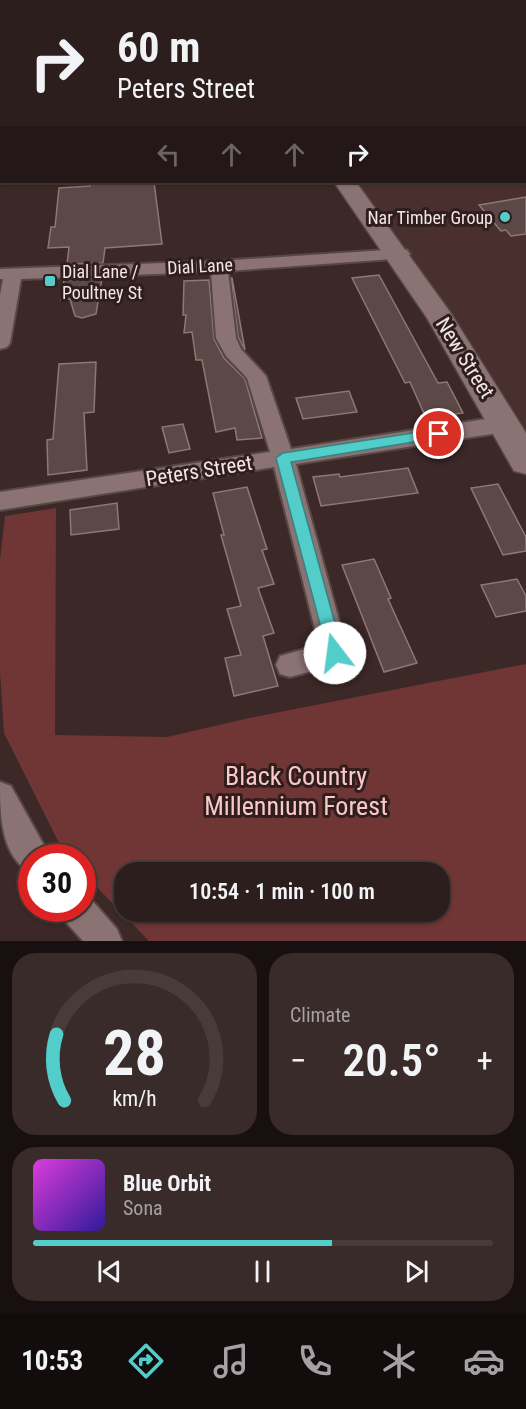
<!DOCTYPE html>
<html lang="en">
<head>
<meta charset="utf-8">
<style>
  :root { --surface:#2c1e1d; --page:#382b2a; --text:#f1f3f6; --muted:#a6a2a4; --line:#483c3b; --accent:#53cdca }
  body { margin:0; font-family:"Roboto Condensed",sans-serif; background:var(--page); color:var(--text); height:100vh; display:flex; flex-direction:column; font-size:22px; white-space:nowrap }
  * { box-sizing:border-box; margin:0 }
  p { font-size:20px; color:var(--muted) }
  .icon { flex:none; width:33px; height:33px; fill:none; stroke:currentColor; stroke-width:2; stroke-linecap:round; stroke-linejoin:round }
  .map { position:relative; height:941px; overflow:hidden }
  .details { display:flex; flex-direction:column; gap:12px; padding:12px; background:#181010; flex:1 }
  .details>* { flex:none }
  .top-card { position:absolute; left:0px; top:0px; width:526px; height:183px; box-shadow:0 2px 4px #0004,0 0 0 2px var(--line); background:#2c1e1d; color:var(--text); overflow:hidden }
  .speed { position:absolute; left:18px; top:844px; display:flex; gap:12px; font-size:30px; font-weight:700; text-align:center }
  .speed>* { display:grid; place-content:center; width:78px; height:78px; border-radius:50%; background:var(--surface); box-shadow:0 2px 4px #0004,0 0 0 2px var(--line); line-height:1 }
  .speed .limit { border:9px solid #d22; background:#fff; color:#111 }
  .pin { position:absolute; display:grid; place-items:center; width:51px; height:51px; color:#fff; margin:-26px; border:3px solid #fff; border-radius:50%; box-shadow:0 2px 6px #0007 }
  .me { position:absolute; width:66px; margin:-33px; rotate:345deg; stroke-linejoin:round; filter:drop-shadow(0 0 4px #0008) }
  .turn { display:flex; align-items:center; gap:21px; height:126px; padding:0 18px; font-size:27px }
  .turn .icon { width:78px; height:78px; stroke-width:2.5 }
  .turn b { display:block; font-size:42px; line-height:51px }
  .lanes { display:flex; align-items:center; height:57px; padding:0 18px; background:#0003; justify-content:center; gap:30px; direction:ltr }
  .lanes .off { opacity:.35 }
  .big { font-size:45px; font-weight:600; line-height:1.1 }
  .details .widget { flex:1; display:flex; flex-direction:column; justify-content:center; gap:9px; min-width:0; padding:0 21px; border-radius:24px; background:var(--page) }
  .details .dial { align-items:center; gap:0 }
  .dial svg { height:156px; overflow:visible; fill:none; stroke:var(--line); stroke-width:7; stroke-linecap:round; text-anchor:middle }
  .dial text { fill:var(--text); stroke:none }
  .song { display:flex; align-items:center; gap:18px }
  .cover { width:72px; height:72px; border-radius:9px; background:linear-gradient(135deg,hsl(300 70% 55%),hsl(250 70% 35%)) }
  .played { height:6px; border-radius:3px; background:linear-gradient(90deg,var(--accent) 65%,var(--line) 65%) }
  .keys { display:flex; justify-content:space-around; direction:ltr }
  .heat { display:flex; justify-content:space-between; align-items:center; font-size:33px; direction:ltr }
  .details .tiles { flex:1; display:grid; gap:12px; grid-template-columns:1fr 1fr }
  .widget:last-child { grid-column:span 2 }
  .trip { position:absolute; left:114px; top:862px; width:336px; height:60px; border-radius:24px; background:var(--surface); box-shadow:0 2px 4px #0004,0 0 0 2px var(--line); font-weight:600; line-height:60px; text-align:center }
  .menu { display:flex; height:96px; justify-content:space-around; align-items:center; background:#120c0c; color:var(--muted) }
  .menu .icon { width:42px; height:42px }
  .menu .active { color:var(--accent) }
  .menu b { font-size:27px; color:var(--text) }
  .map>svg:first-child { display:block }
</style>
</head>
<body>
<div class="map">
<svg width="526" height="941" viewBox="0 0 526 941">
  <rect width="100%" height="100%" fill="#3b2827"/>
  <path fill="#492f2e" d="M231,0H526V462L401,254L345,182H525V2Z"/>
  <path fill="#703535" fill-rule="evenodd" d="M56,508L55,735L167,737L249,718L526,664V941H149L83,873L82,858H68L65,855L4,733L0,672V560L5,516ZM124,873H440V912H124Z"/>
  <g fill="#5d4848" stroke="#8e7776" stroke-width="1.5">
    <path d="M90,182H154L162,244L105,248L103,263L67,264L69,247L48,248L51,227H55L59,188L90,186Z"/>
    <path d="M526,197V234L511,236L506,230L501,231L479,205Z"/>
    <path d="M379,275L438,383L447,382L463,413L426,418L410,382L405,383L352,278Z"/>
    <path d="M102,278L96,314L82,318L75,316L70,299L61,300L64,280Z"/>
    <path d="M231,278H232L245,350L238,337Z"/>
    <path d="M209,280L214,339L224,358L245,379L262,438L237,440L235,428L216,432L202,360H196L192,332L184,333L186,315H183L184,281Z"/>
    <path d="M96,362L94,412L84,413L87,470L48,475L47,440L53,439L59,364Z"/>
    <path d="M349,391L357,412L303,419L296,398Z"/>
    <path d="M183,424L190,449L169,453L162,427Z"/>
    <path d="M408,468L418,493L321,506L313,477L339,474L340,477Z"/>
    <path d="M498,484L526,537V551L503,555L471,488Z"/>
    <path d="M247,487L267,549L262,550L274,584L258,588L274,633L263,636L278,686L234,696L225,658L241,655L227,609L241,606L221,535H224L213,493Z"/>
    <path d="M117,503L119,529L71,535L70,510Z"/>
    <path d="M374,559L391,598L388,599L417,663L384,672L342,565Z"/>
    <path d="M517,579L526,596V611L496,617L481,585Z"/>
  </g>
  <g fill="none" stroke-linecap="round" stroke-linejoin="round">
    <defs>
      <g id="street">
        <path d="M82,0H92L81,2Z"/>
        <path d="M505,0H515L504,2Z"/>
        <rect x="0" y="47" width="2" height="8"/>
        <rect x="525" y="49" width="1" height="8"/>
        <rect x="0" y="129" width="2" height="8"/>
        <path d="M401,249L407,250L410,254L407,258L228,271L236,338L241,349L266,376L291,449L505,416L513,419L516,424L513,429L505,432L296,464L348,653L345,662L290,677L280,674L276,665L280,656L319,645L274,467L0,510V492L270,452L247,378L226,356L216,338L211,272L21,279L10,343L7,347L0,349V295L3,279H0V269L219,261Z"/>
        <path d="M0,782L11,786L51,858H32V873C0,858 0,812 0,782Z"/>
        <path d="M82,895L89,897L117,929L122,941H83L65,921L60,909H82Z"/>
      </g>
      <g id="secondary">
        <rect x="223" y="0" width="16" height="2"/>
        <path d="M334,182H356L450,312L521,425L526,433V474L514,471L427,318Z"/>
      </g>
    </defs>
    <use href="#street" stroke="#574747" stroke-width="4"/>
    <use href="#secondary" stroke="#574747" stroke-width="3"/>
    <use href="#street" fill="#8a7372" fill-rule="evenodd"/>
    <use href="#secondary" fill="#8a7372" fill-rule="evenodd"/>
  </g>
  <path fill="#53cdca" stroke="#368583" stroke-width="1.5" d="M439,429L444,430V437L291,462L343,653L341,658L335,660L329,658L276,458L283,453Z"/>
  <g fill="#53cdca" stroke="#301e1e" stroke-width="2">
    <circle cx="505" cy="217" r="6"/>
    <rect x="44" y="275" width="12" height="12" rx="3"/>
  </g>
  <g text-anchor="middle" dominant-baseline="central" stroke-width="6" stroke-linejoin="round" paint-order="stroke">
    <g font-size="18" fill="#f2e5e4" stroke="#301e1e" text-anchor="end">
      <text x="493" y="217">Nar Timber Group</text>
      <text x="62" y="271" text-anchor="start">Dial Lane /<tspan x="62" dy="21">Poultney St</tspan></text>
    </g>
    <g font-size="18" fill="#f2e5e4" stroke="#301e1e">
      <text transform="translate(200 266) rotate(-3)">Dial Lane</text>
    </g>
    <g font-size="21" fill="#f2e5e4" stroke="#301e1e">
      <text transform="translate(465 358) rotate(58)">New Street</text>
      <text transform="translate(199 471) rotate(-9)">Peters Street</text>
    </g>
    <g font-size="26" fill="#f9c8c7" stroke="#301e1e">
      <text x="296" y="776">Black Country<tspan x="296" dy="30">Millennium Forest</tspan></text>
    </g>
  </g>
</svg>
<div class="speed"><div class="limit">30</div></div>
<div class="pin" style="left:439px;top:434px;background:#d93025"><svg class="icon" aria-label="arrive" viewBox="0 0 24 24"><path d="M6 21V4h12l-3 4 3 4H6"/></svg></div>
<svg class="me" style="left:335px;top:653px" viewBox="-20 -20 40 40"><circle r="19" fill="#fff"/><path d="M0-13L10 11 0 6-10 11z" fill="#53cdca"/></svg>
<div class="trip">10:54 · 1 min · 100 m</div>
<div class="top-card">
<div class="turn"><svg class="icon" aria-label="right" viewBox="0 0 24 24"><path d="M7 20v-9h11M14 6l5 5-5 5"/></svg><div><b>60 m</b>Peters Street</div></div>
<div class="lanes"><svg class="icon off" aria-label="left" viewBox="0 0 24 24"><path d="M17 20v-9H6M10 6l-5 5 5 5"/></svg><svg class="icon off" aria-label="ahead" viewBox="0 0 24 24"><path d="M12 20V5M6 11l6-6 6 6"/></svg><svg class="icon off" aria-label="ahead" viewBox="0 0 24 24"><path d="M12 20V5M6 11l6-6 6 6"/></svg><svg class="icon" aria-label="right" viewBox="0 0 24 24"><path d="M7 20v-9h11M14 6l5 5-5 5"/></svg></div>
</div>
</div>
<section class="details">
<div class="tiles">
<div class="widget dial"><svg viewBox="0 0 100 80">
<path d="M14 69A42 42 0 1 1 86 69"/>
<path d="M14 69A42 42 0 0 1 10 35" stroke="#53cdca"/>
<text x="50" y="56" font-size="32" font-weight="700">28</text>
<text x="50" y="72" font-size="11">km/h</text>
</svg></div>
<div class="widget"><p>Climate</p>
<div class="heat"><a>−</a><b class="big">20.5°</b><a>+</a></div>
</div>
<div class="widget">
<div class="song"><i class="cover"></i><div><b>Blue Orbit</b><p>Sona</p></div></div>
<div class="played"></div>
<div class="keys"><svg class="icon" aria-label="previous" viewBox="0 0 24 24"><path d="M18 5L8 12l10 7zM5 5v14"/></svg><svg class="icon" aria-label="pause" viewBox="0 0 24 24"><path d="M8 5v14M16 5v14"/></svg><svg class="icon" aria-label="next" viewBox="0 0 24 24"><path d="M6 5l10 7-10 7zM19 5v14"/></svg></div>
</div>
</div>
</section>
<nav class="menu">
<b>10:53</b>
<svg class="icon active" aria-label="directions" viewBox="0 0 24 24"><path d="M12 3l9 9-9 9-9-9zM9 14v-3h6M13 9l2 2-2 2"/></svg>
<svg class="icon" aria-label="music" viewBox="0 0 24 24"><path d="M9 18V5l10-2v13"/><circle cx="6" cy="18" r="3"/><circle cx="16" cy="16" r="3"/></svg>
<svg class="icon" aria-label="phone" viewBox="0 0 24 24"><path d="M5 4h4l2 5-3 2q2 4 5 5l2-3 5 2v4C11 20 4 13 5 4z"/></svg>
<svg class="icon" aria-label="climate" viewBox="0 0 24 24"><path d="M12 3v18M4 7l16 10M4 17L20 7"/></svg>
<svg class="icon" aria-label="car" viewBox="0 0 24 24"><path d="M5 17H2v-5l4-1 3-4h7l3 4 3 1v5h-3M9 17h6M6 11h13"/><circle cx="7" cy="17" r="2"/><circle cx="17" cy="17" r="2"/></svg>
</nav>
</body>
</html>
